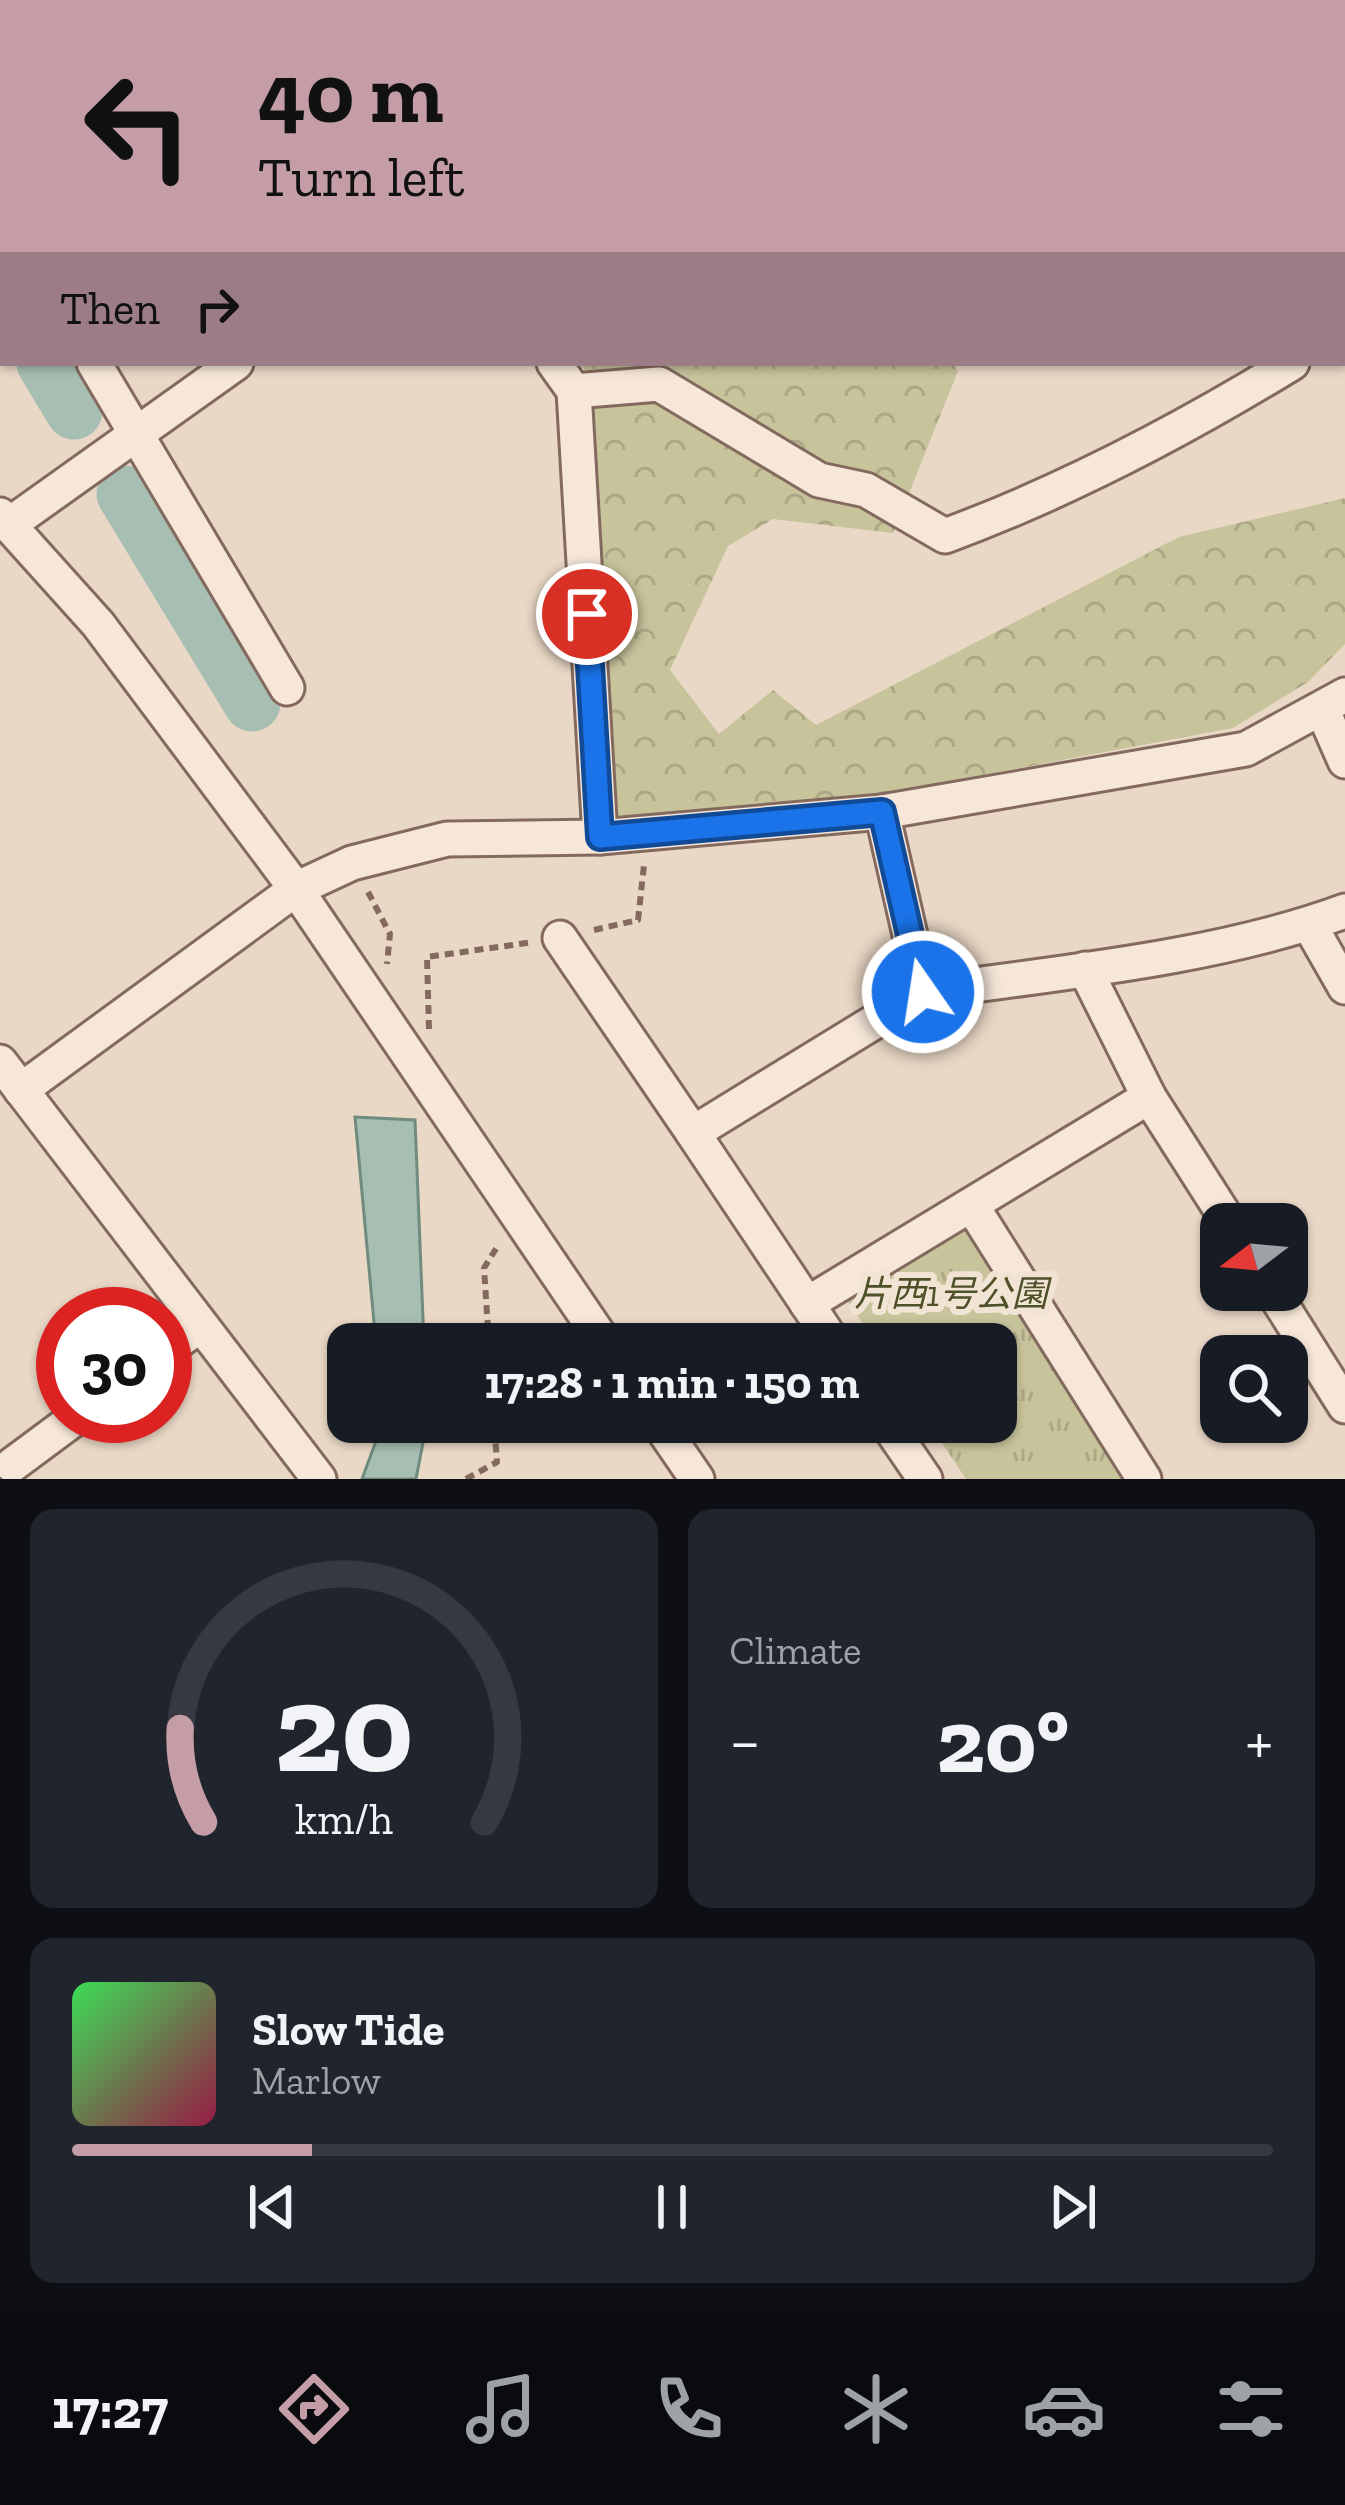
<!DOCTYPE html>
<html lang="en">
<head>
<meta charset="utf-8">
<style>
  :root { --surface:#171b24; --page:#20242c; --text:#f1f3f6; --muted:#9ea1a6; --line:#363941; --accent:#c49da7 }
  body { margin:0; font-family:"Zilla Slab","Noto Sans JP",serif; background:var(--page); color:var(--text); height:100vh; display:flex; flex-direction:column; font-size:45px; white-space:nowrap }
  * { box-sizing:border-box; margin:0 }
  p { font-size:39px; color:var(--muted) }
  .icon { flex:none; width:66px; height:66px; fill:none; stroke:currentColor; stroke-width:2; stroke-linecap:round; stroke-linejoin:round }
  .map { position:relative; height:1479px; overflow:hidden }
  .details { display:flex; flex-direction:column; gap:30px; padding:30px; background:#0d0f14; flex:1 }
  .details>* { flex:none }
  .hud { position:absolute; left:0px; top:0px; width:1347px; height:366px; box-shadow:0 3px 9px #0004; background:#c49da7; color:#111; overflow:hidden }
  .needle { width:78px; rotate:254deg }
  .buttons { position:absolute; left:1200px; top:1203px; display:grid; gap:24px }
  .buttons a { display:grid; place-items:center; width:108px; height:108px; border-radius:24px; background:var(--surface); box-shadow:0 3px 9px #0004; font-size:60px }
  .speed { position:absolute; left:36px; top:1287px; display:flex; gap:24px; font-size:60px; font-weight:700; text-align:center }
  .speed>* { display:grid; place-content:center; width:156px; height:156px; border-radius:50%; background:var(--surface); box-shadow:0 3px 9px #0004; line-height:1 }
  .speed .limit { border:18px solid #d22; background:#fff; color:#111 }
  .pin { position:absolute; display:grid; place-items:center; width:102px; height:102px; color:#fff; margin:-51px; border:6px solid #fff; border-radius:50%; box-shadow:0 3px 12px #0007 }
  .me { position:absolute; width:132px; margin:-66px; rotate:347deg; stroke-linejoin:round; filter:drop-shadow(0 0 9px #0008) }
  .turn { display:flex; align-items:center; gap:42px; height:252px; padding:0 60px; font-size:54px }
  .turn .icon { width:156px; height:156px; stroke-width:2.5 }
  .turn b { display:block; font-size:84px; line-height:102px }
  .then { display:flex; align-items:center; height:114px; padding:0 60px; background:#0003; gap:24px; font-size:45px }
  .big { font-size:90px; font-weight:700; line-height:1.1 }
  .details .tile { flex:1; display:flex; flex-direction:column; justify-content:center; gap:18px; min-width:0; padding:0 42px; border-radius:24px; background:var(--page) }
  .details .dial { align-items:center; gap:0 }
  .dial svg { height:312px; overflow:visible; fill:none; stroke:var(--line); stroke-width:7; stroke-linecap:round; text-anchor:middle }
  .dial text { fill:var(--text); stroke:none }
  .song { display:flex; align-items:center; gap:36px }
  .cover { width:144px; height:144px; border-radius:18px; background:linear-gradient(135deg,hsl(130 70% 55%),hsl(340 70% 35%)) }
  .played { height:12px; border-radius:6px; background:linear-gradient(90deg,var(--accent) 20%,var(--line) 20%) }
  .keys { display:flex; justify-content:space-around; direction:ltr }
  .heat { display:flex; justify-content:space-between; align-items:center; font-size:66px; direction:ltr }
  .details .tiles { flex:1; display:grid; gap:30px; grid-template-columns:1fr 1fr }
  .tile:last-child { grid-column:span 2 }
  .trip { position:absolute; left:327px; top:1323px; width:690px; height:120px; border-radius:24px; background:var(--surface); box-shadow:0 3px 9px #0004; font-weight:700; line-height:120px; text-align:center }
  .dock { display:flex; height:192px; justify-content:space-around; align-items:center; background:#090b0e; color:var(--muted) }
  .dock .icon { width:84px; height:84px }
  .dock .selected { color:var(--accent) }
  .dock b { font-size:54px; color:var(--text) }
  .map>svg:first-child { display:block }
</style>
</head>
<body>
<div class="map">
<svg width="1345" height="1479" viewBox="0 0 1345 1479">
  <defs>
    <pattern id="grass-tufts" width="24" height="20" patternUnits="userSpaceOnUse" patternTransform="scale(3)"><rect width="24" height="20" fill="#c7c39b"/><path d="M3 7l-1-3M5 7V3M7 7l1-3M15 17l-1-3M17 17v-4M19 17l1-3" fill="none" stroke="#aca785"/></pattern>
    <pattern id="forest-crowns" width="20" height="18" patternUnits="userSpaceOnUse" patternTransform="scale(3)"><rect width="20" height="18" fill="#c7c39b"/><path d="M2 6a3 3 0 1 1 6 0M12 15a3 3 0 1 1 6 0" fill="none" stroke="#aca785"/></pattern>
  </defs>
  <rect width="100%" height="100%" fill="#ead8c6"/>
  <path fill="url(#grass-tufts)" d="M967,1225L1121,1479H966L928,1422H996V1344H876L847,1300Z"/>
  <path fill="url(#forest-crowns)" d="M580,363H953L958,371L893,533L773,519L728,546L670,670L719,734L773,690L816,725L1179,537L1345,498V644L1308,682L1233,728L881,794L618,817L587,373Z"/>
  <g fill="#a7beb3" stroke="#6f8c7f" stroke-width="3">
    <path d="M355,1117L415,1120L424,1344H376Z"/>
    <path d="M383,1422H427L416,1479H362Z"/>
  </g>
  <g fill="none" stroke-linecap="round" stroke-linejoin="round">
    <g stroke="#a7beb3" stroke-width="57">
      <path d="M0,291L3,296"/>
      <path d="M45,363L74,411"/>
      <path d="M125,494L252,703"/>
    </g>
    <defs>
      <g id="minor">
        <path d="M293,0L295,3"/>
        <path d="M553,3L557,0"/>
        <path d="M965,3L966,0"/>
        <path d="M1344,29H1345"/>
        <path d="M0,212L3,215"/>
        <path d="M1344,331H1345"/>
        <path d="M94,363L287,688"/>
        <path d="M554,363L574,391L600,837"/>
        <path d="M574,391L659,384L819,480L866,490L945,536C1067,491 1181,431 1292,363"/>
        <path d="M0,515L98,624L296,889L605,1344"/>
        <path d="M10,524L236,363"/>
        <path d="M1323,711L1345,761"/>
        <path d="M1309,924L1345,987"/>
        <path d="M560,938L693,1133"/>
        <path d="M1085,969L1149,1097L1230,1224"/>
        <path d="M923,992C1057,973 1218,958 1345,911"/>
        <path d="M0,1062L319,1479"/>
        <path d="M21,1090L296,889L352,863L447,839L600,837L882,812L1246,749L1345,695"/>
        <path d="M972,1206L1144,1479"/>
        <path d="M1272,1290L1345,1406"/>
        <path d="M807,1304L1149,1097"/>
        <path d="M834,1344L693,1133L923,992L882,812"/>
        <path d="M165,1351L200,1325"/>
        <path d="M658,1422L697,1479"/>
        <path d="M886,1422L925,1479"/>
        <path d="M12,1465L78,1416"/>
      </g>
      <path id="major" d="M1344,0L1345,5"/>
    </defs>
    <use href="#minor" stroke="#846a5e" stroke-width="39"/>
    <use href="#major" stroke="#523a31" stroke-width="48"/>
    <g stroke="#846a5e" stroke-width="6" stroke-dasharray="9 6" stroke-linecap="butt">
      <path d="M368,892L390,934L387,964"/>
      <path d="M594,930L638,920L644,865"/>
      <path d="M429,1029L427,957L534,942"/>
      <path d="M489,1344L484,1268L499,1244"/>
      <path d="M466,1479L497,1462L494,1422"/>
    </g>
    <use href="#minor" stroke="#f6e7d9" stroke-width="33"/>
    <use href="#major" stroke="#eac4a2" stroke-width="42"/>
  </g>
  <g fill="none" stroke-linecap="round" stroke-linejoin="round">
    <defs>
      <path id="route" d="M587,614L600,837L882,812L923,992"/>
    </defs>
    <use href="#route" stroke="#114b97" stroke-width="30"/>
    <use href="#route" stroke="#1a73e8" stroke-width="21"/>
  </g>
  <g text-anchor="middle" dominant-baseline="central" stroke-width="12" stroke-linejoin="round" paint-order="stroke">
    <g font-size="36" font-style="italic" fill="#4e5028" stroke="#f2e4d5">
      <text x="951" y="1293">片西1号公園</text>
    </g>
  </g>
</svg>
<div class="buttons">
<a><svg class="needle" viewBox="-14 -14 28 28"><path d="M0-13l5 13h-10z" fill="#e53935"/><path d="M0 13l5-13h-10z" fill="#9ea1a6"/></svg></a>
<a><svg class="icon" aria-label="search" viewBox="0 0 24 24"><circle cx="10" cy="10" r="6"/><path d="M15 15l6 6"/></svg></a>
</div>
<div class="speed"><div class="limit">30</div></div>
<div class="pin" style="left:587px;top:614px;background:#d93025"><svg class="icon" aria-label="arrive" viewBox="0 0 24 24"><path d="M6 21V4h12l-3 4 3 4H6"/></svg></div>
<svg class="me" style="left:923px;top:992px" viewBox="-20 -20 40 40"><circle r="17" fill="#1a73e8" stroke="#fff" stroke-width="3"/><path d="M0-11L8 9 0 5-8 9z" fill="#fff"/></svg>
<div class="trip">17:28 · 1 min · 150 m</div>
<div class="hud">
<div class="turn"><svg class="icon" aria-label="left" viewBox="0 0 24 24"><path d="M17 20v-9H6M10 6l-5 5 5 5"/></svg><div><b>40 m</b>Turn left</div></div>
<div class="then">Then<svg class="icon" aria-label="right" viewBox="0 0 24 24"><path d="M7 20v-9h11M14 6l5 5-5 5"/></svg></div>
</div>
</div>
<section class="details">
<div class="tiles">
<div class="tile dial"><svg viewBox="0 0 100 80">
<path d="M14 69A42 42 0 1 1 86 69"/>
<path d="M14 69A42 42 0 0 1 8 45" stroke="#c49da7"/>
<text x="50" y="56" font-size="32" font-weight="700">20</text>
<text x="50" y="72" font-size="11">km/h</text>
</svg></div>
<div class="tile"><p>Climate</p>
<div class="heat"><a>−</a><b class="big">20°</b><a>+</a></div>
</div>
<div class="tile">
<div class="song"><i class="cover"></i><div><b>Slow Tide</b><p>Marlow</p></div></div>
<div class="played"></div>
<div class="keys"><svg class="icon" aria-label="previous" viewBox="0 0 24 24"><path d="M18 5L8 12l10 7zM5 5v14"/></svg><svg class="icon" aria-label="pause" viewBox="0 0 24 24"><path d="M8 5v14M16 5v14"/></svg><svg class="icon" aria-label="next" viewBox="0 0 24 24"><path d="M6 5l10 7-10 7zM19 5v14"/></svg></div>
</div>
</div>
</section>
<nav class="dock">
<b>17:27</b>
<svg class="icon selected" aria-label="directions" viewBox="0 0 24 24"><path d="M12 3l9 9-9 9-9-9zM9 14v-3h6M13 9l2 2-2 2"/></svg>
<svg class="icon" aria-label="music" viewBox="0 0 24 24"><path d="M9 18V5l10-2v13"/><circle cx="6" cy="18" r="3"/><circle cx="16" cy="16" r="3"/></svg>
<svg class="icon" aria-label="phone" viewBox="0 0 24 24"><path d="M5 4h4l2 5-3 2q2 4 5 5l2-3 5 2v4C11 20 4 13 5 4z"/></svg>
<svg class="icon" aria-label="climate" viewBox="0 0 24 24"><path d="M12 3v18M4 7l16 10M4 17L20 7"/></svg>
<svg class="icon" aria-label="car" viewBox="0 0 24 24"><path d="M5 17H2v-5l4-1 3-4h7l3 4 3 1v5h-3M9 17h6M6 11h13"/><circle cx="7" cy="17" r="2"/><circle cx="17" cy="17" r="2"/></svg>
<svg class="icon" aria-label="filters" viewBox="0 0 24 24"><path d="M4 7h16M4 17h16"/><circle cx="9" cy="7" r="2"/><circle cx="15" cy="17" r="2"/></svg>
</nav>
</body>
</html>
